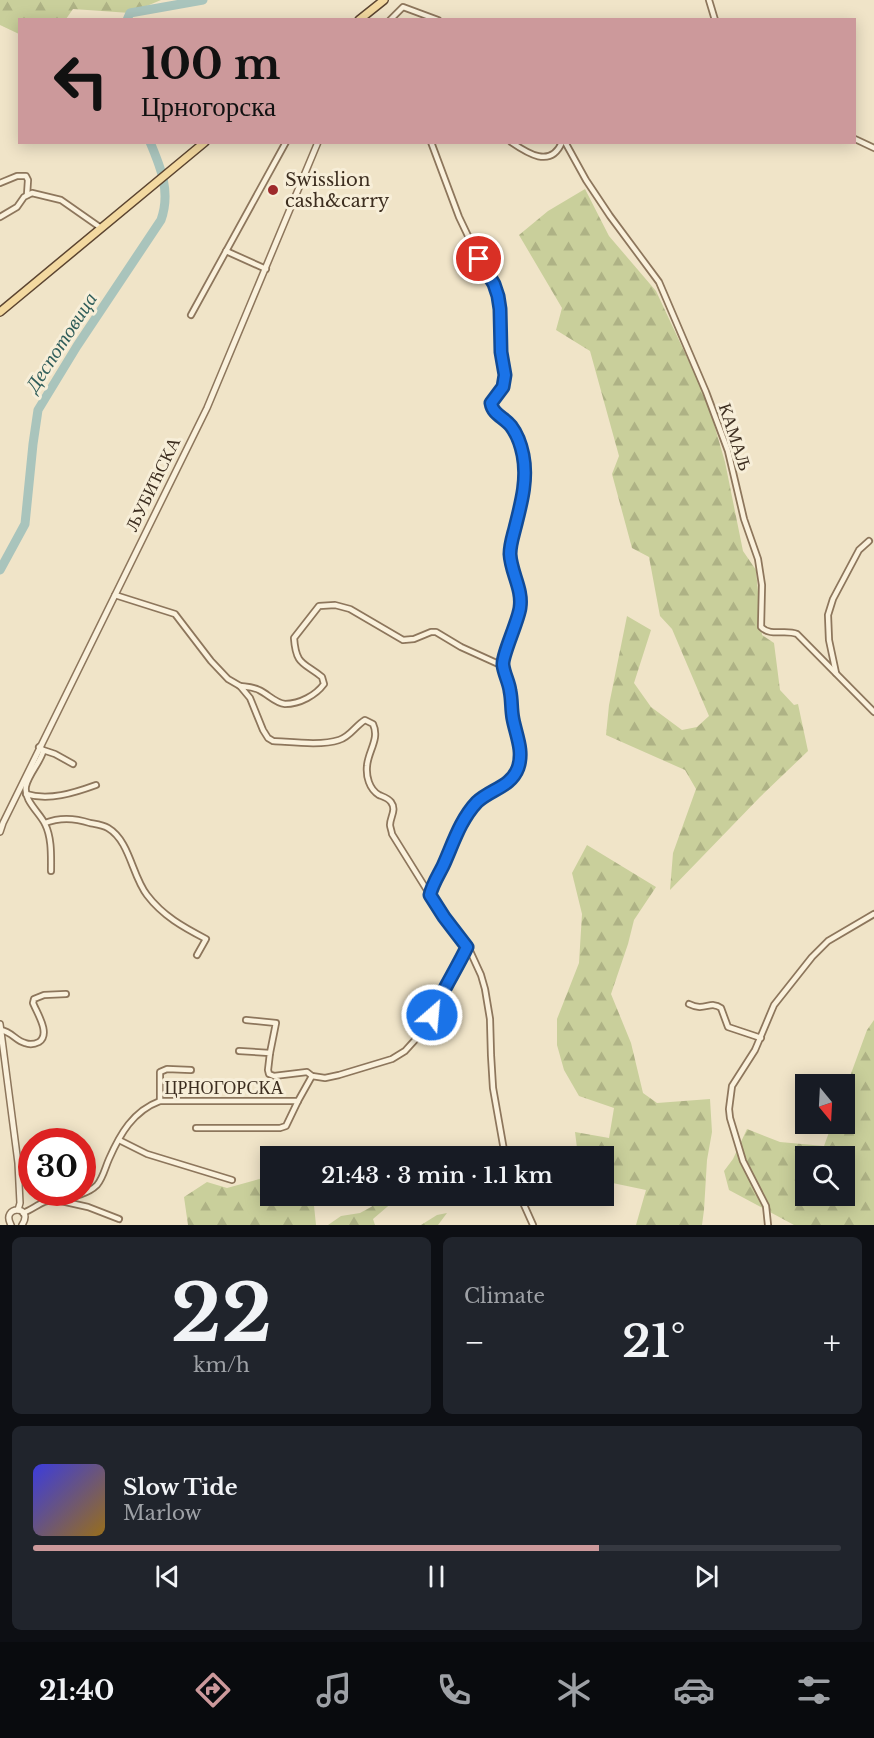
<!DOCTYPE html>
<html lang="en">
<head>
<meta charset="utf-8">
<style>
  :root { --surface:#171b24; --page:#20242c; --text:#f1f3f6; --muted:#9ea1a6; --line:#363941; --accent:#cc999b }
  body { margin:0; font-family:"Libre Baskerville",serif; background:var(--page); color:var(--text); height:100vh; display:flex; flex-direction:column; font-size:22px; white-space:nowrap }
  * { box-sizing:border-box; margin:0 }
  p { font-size:20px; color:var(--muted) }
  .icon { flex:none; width:33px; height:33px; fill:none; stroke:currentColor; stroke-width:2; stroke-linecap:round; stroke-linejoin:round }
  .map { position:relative; height:1225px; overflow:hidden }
  .drawer { display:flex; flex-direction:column; gap:12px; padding:12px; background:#0d0f14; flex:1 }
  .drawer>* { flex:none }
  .top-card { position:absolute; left:18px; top:18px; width:838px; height:126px; border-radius:0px; box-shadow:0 3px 15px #0003; background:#cc999b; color:#111; overflow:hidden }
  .needle { width:39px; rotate:162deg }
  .buttons { position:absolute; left:795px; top:1074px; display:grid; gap:12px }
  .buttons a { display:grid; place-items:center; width:60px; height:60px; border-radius:0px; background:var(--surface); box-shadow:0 3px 15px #0003; font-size:30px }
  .speed { position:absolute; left:18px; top:1128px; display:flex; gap:12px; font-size:30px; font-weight:700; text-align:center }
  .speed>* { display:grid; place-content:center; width:78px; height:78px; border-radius:50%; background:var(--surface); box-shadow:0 3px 15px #0003; line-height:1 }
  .speed .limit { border:9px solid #d22; background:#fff; color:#111 }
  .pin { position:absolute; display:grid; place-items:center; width:51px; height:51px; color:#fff; margin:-26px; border:3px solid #fff; border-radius:50%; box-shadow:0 2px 6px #0007 }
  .me { position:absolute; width:66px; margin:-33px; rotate:27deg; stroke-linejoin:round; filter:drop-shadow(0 0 4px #0008) }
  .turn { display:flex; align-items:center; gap:21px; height:126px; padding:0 24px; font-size:27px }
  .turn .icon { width:78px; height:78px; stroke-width:2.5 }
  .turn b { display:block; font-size:42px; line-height:51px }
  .big { font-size:45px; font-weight:600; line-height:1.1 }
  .drawer .card { flex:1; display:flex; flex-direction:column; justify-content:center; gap:9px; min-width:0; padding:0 21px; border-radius:9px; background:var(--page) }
  .drawer .dial { align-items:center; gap:0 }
  .dial b { font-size:78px; line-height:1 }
  .song { display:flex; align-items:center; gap:18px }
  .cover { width:72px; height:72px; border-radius:9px; background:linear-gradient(135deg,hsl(240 70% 55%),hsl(40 70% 35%)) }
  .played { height:6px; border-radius:3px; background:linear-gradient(90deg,var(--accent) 70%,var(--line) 70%) }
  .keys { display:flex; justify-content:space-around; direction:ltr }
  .heat { display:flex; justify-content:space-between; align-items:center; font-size:33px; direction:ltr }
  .drawer .tiles { flex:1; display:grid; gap:12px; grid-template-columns:1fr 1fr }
  .card:last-child { grid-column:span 2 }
  .trip { position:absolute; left:260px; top:1146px; width:354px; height:60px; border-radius:0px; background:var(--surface); box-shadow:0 3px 15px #0003; font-weight:600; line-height:60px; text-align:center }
  .menu { display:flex; height:96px; justify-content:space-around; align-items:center; background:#090b0e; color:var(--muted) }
  .menu .icon { width:42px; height:42px }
  .menu .current { color:var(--accent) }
  .menu b { font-size:27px; color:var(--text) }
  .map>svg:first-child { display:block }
</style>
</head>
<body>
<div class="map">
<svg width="874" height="1225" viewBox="0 0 874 1225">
  <defs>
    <pattern id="forest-firs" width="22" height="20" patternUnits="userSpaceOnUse" patternTransform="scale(1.5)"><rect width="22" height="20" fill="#c9cf9b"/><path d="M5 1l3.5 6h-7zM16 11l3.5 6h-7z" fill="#aeb285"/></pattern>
  </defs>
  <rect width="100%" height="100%" fill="#f0e4c8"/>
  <g fill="url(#forest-firs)" fill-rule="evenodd">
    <path d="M0,0H161L130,13L73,9L66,19L20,20L19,34L0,25Z"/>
    <path d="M585,189L609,236L656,291L707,400L725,462L743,551L756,570L762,635L774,643L780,690L794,705L798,704L808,751L760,797L670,890L673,853L696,789L685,770L606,735L609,705L627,616L651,630L634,683L651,707L682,730L697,727L709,716L672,629L660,616L649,557L632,548L612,474L619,456L590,351L556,330L562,308L519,235L548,211Z"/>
    <path d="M587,845L656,887L634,920L628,944L611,994L631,1043L643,1093L657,1103L710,1099L712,1132L707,1160L704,1210L702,1225H636L646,1190L603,1181V1156H578L575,1132L609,1138L614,1108L579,1096L564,1070L557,1045V1019L579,963L582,914L572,873Z"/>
    <path d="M874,1020V1225H794L729,1190L724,1171L733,1159L747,1129L780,1142L824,1146L832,1124H844L845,1090L867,1030ZM806,1156H844V1196H806Z"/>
    <path d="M270,1176V1196H313L316,1225H188L184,1197L207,1182L227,1188Z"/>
    <path d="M385,1196H393L394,1201L373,1219L375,1225H328L341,1216L360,1213L371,1207Z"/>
    <path d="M447,1213L438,1225H421L437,1215Z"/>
  </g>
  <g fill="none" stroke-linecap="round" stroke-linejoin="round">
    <g stroke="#a9c4bc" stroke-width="9">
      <path d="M127,20L130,13L203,0"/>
      <path d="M0,570L25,524L33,444L38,410L77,346L161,220C171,192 161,168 150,142"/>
    </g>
    <defs>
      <g id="minor">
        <path d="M709,0L715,20"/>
        <path d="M390,20L403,7L438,20"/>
        <path d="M855,139L874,148"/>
        <path d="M431,142L459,217L479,259L494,284L498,296L501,352L505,375L503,387L491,403C493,415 505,417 511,426C517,434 521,445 523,455C528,480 521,504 515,528C513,536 510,546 510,554C511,573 523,589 520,608C518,622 502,655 503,665C505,674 509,682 511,691C512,700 511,709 513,719C516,735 524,751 518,768C511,787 491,789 477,802C460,820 453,844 443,866C438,876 432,885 430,895L444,917L470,951L481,975L485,989L490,1019L491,1055L493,1088L505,1156"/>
        <path d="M511,142C527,153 551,169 562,142"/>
        <path d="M565,142L586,180L610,216L659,282L706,392L728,451L744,519L758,559L762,585L761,627C771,637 785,629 797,634L874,712"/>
        <path d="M0,183L17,176H26L28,180L27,195"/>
        <path d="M0,217L17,207L24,197L32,193L61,200L101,228"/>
        <path d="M226,251L266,269"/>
        <path d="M191,315L286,142"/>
        <path d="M115,595L175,614L211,661L228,679L240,686L250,698L263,730L268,738L273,741C292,742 321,746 339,740C350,737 355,726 365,720L373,724C380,739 368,751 367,766C366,776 369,789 379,795C384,797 388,798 391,802C397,810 390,817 390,825C390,827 392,832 392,834L430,895"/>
        <path d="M836,673L829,640L828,615L833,599L859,550L869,541"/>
        <path d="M240,686C247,687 253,687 259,690C268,694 275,703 285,704C300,704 316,695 324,684L322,677C304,662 296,666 294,638L319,606L335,605L350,609L403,640L414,639L431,632H436L461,647L503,666"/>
        <path d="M39,747L43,750V752C39,764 29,774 26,786C23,800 40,813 45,824C52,838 51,856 51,871"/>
        <path d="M43,750L55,754L73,764"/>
        <path d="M26,794C49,801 74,793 96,785"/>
        <path d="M45,823C60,817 75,818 90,823C95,824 103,825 108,828C130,841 132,876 147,895C163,916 183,927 206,939L197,955"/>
        <path d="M689,1004C705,1012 710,1000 721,1008L728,1027L761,1038"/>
        <path d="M246,1020L276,1023L270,1053"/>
        <path d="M1,1030C12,1032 16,1041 25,1043C30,1045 35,1044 39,1042C51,1034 37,1013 33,1003L34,999L44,995L66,994"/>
        <path d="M239,1051L270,1053L268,1070L269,1074L274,1076L307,1072L312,1076L325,1078L339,1075L392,1059L405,1051L424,1030L439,998L450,982L467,947"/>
        <path d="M160,1101V1072L167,1069L191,1070"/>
        <path d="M196,1128H280L286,1126L298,1101L312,1076"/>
        <path d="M119,1140L147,1154L232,1180"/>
        <path d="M520,1196L533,1225"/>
        <path d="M61,1201L88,1207L119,1219"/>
        <path d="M23,1213C31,1210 37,1205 44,1202C62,1197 84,1198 97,1185C103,1178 105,1168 109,1159C120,1134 133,1111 160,1101H298"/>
        <path d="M768,1225L766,1206L743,1161L730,1118L729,1109L732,1086L755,1050L774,1005L812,957L828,941L874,914"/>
      </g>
      <g id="tertiary">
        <path d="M0,832L3,823L207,408L318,142"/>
        <path d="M0,1024L18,1163L20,1203L18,1210"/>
        <path d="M11,1225C0,1205 35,1205 22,1225"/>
      </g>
      <g id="primary">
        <path d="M359,20L384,0"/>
        <path d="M0,312L205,142"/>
      </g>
    </defs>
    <use href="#minor" stroke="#8d765c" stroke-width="8"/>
    <use href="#tertiary" stroke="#8d765c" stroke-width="8"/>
    <use href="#primary" stroke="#5b4430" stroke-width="10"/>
    <use href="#minor" stroke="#faf1dc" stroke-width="4.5"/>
    <use href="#tertiary" stroke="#faf1dc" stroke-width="5"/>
    <use href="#primary" stroke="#f3d9a0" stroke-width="7"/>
  </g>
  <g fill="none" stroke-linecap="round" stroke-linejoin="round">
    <defs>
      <path id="route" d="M432,1015C442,991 456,970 467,947L444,917L430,895C432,885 438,876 443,866C453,844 460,820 477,802C491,789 511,787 518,768C524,751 516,735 513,719C511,709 512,700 510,691C509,682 504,674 503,665C502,655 518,622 520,608C523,589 511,573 510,554C510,545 513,536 515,528C521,504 528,480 523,455C521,445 517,434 511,426C504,417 493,415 491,403L503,387L505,375L501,352L500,309L498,296L494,284L479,259"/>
    </defs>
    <use href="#route" stroke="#114b97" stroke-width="15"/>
    <use href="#route" stroke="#1a73e8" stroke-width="10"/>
  </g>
  <circle fill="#9e2a2b" stroke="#f7eed8" stroke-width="2" cx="273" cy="190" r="6"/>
  <g text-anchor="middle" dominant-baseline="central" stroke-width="6" stroke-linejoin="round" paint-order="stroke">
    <g font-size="18" fill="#3d2e20" stroke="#f7eed8" text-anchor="start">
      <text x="285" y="180">Swisslion<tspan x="285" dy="21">cash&amp;carry</tspan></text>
    </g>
    <g font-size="18" fill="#3d2e20" stroke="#f7eed8">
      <text transform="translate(735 437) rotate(72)">КАМАЉ</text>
      <text transform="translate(153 484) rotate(-64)">ЉУБИЋСКА</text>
      <text x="224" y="1088">ЦРНОГОРСКА</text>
    </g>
    <g font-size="20" font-style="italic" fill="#2f5d5a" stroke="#f7eed8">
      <text transform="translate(61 342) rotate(-57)">Деспотовица</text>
    </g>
  </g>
</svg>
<div class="buttons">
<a><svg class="needle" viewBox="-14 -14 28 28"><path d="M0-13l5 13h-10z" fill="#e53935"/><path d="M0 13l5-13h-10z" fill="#9ea1a6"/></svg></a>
<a><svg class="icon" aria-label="search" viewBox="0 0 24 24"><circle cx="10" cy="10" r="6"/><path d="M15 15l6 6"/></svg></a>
</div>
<div class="speed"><div class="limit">30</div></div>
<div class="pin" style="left:479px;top:259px;background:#d93025"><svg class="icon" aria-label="arrive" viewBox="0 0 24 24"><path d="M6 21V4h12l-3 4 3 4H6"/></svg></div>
<svg class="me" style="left:432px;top:1015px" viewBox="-20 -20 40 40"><circle r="17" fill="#1a73e8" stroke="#fff" stroke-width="3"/><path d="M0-11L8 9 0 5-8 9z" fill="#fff"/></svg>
<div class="trip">21:43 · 3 min · 1.1 km</div>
<div class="top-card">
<div class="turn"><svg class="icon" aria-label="left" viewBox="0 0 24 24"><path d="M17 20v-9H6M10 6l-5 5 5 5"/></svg><div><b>100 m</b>Црногорска</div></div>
</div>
</div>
<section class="drawer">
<div class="tiles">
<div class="card dial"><b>22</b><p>km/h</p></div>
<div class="card"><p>Climate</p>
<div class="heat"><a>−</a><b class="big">21°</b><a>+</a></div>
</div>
<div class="card">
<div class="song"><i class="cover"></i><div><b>Slow Tide</b><p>Marlow</p></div></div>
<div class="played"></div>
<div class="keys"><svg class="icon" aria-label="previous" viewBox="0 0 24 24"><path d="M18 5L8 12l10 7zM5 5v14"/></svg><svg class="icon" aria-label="pause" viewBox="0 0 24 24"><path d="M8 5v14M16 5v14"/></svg><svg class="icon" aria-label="next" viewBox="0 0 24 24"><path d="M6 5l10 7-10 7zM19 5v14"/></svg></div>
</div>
</div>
</section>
<nav class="menu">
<b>21:40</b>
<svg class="icon current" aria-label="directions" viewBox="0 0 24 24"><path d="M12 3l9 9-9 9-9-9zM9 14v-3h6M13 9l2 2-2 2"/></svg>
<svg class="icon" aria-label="music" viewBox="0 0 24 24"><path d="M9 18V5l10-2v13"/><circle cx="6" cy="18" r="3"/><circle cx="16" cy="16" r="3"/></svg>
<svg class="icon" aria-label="phone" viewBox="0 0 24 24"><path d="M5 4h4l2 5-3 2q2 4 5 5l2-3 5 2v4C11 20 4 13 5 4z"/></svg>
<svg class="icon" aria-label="climate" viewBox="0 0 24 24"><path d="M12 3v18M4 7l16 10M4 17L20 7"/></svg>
<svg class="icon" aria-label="car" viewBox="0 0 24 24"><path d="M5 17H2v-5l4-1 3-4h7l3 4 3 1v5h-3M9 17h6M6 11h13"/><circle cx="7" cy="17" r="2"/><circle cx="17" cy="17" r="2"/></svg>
<svg class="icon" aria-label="filters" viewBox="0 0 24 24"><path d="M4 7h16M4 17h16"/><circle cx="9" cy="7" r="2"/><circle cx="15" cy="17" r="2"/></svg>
</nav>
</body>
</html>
